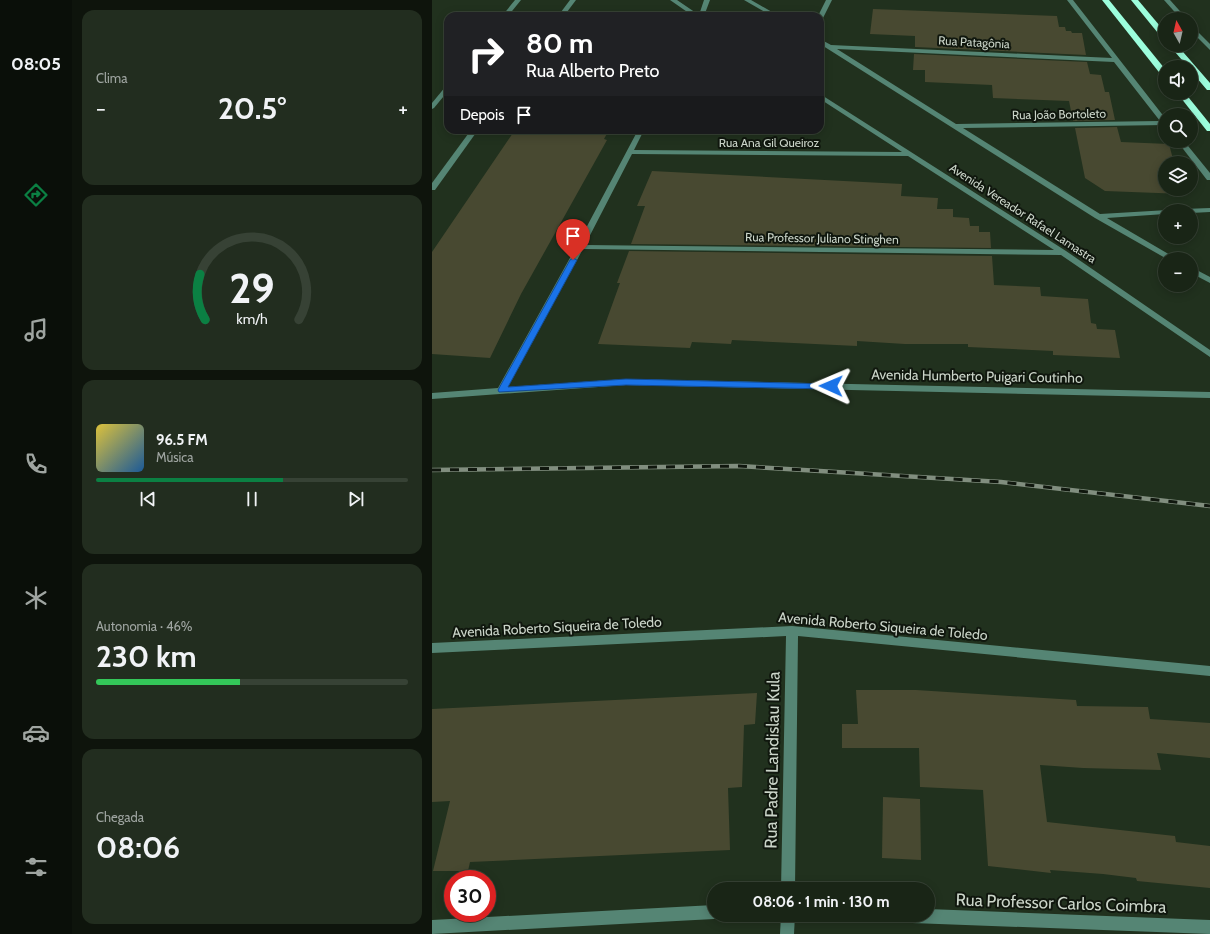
<!DOCTYPE html>
<html lang="pt">
<head>
<meta charset="utf-8">
<style>
  :root { --surface:#192516; --page:#222d1f; --text:#f1f3f6; --muted:#9fa5a1; --line:#374235; --accent:#0b8043 }
  body { margin:0; font-family:Cabin,sans-serif; background:var(--page); color:var(--text); height:100vh; display:flex; flex-direction:column; font-size:15px; white-space:nowrap }
  * { box-sizing:border-box; margin:0 }
  p { font-size:13px; color:var(--muted) }
  .icon { flex:none; width:22px; height:22px; fill:none; stroke:currentColor; stroke-width:2; stroke-linecap:round; stroke-linejoin:round }
  .map { position:relative; flex:1; overflow:hidden }
  .panel { display:flex; flex-direction:column; gap:10px; padding:10px; background:#0e140c; width:360px }
  .panel>* { flex:none }
  .hud { position:absolute; left:12px; top:12px; width:380px; height:122px; border-radius:12px; box-shadow:0 2px 10px #0003,0 0 0 1px var(--line); background:#202124; color:#fff; overflow:hidden }
  .needle { width:26px; rotate:352deg }
  .controls { position:absolute; left:726px; top:12px; display:grid; gap:8px }
  .controls a { display:grid; place-items:center; width:40px; height:40px; border-radius:50%; background:var(--surface); box-shadow:0 2px 10px #0003,0 0 0 1px var(--line); font-size:20px }
  .speed { position:absolute; left:12px; top:870px; display:flex; gap:8px; font-size:20px; font-weight:700; text-align:center }
  .speed>* { display:grid; place-content:center; width:52px; height:52px; border-radius:50%; background:var(--surface); box-shadow:0 2px 10px #0003,0 0 0 1px var(--line); line-height:1 }
  .speed .limit { border:6px solid #d22; background:#fff; color:#111 }
  .pin { position:absolute; display:grid; place-items:center; width:34px; height:34px; color:#fff; margin:-41px -17px; border-radius:50% 50% 50% 0; rotate:-45deg; box-shadow:0 0 4px #0007 }
  .pin .icon { rotate:45deg }
  .me { position:absolute; width:44px; margin:-22px; rotate:271deg; stroke-linejoin:round; filter:drop-shadow(0 0 3px #0008) }
  .turn { display:flex; align-items:center; gap:14px; height:84px; padding:0 16px; font-size:18px }
  .turn .icon { width:52px; height:52px; stroke-width:2.5 }
  .turn b { display:block; font-size:28px; line-height:34px }
  .then { display:flex; align-items:center; height:38px; padding:0 16px; background:#0003; gap:8px; font-size:15px }
  .big { font-size:30px; font-weight:800; line-height:1.1 }
  .panel .card { flex:1; display:flex; flex-direction:column; justify-content:center; gap:6px; min-width:0; padding:0 14px; border-radius:12px; background:var(--page) }
  .panel .dial { align-items:center; gap:0 }
  .dial svg { height:104px; overflow:visible; fill:none; stroke:var(--line); stroke-width:7; stroke-linecap:round; text-anchor:middle }
  .dial text { fill:var(--text); stroke:none }
  .song { display:flex; align-items:center; gap:12px }
  .cover { width:48px; height:48px; border-radius:6px; background:linear-gradient(135deg,hsl(50 70% 55%),hsl(210 70% 35%)) }
  .played { height:4px; border-radius:2px; background:linear-gradient(90deg,var(--accent) 60%,var(--line) 60%) }
  .keys { display:flex; justify-content:space-around; direction:ltr }
  .heat { display:flex; justify-content:space-between; align-items:center; font-size:22px; direction:ltr }
  .charge { height:6px; border-radius:3px; background:linear-gradient(90deg,#34c759 46%,var(--line) 0) }
  .trip { position:absolute; left:275px; top:882px; width:228px; height:40px; border-radius:20px; background:var(--surface); box-shadow:0 2px 10px #0003,0 0 0 1px var(--line); font-weight:800; line-height:40px; text-align:center }
  main { display:flex; flex:1; min-height:0 }
  .menu { display:flex; flex-direction:column; width:72px; justify-content:space-around; align-items:center; background:#0a0f09; color:var(--muted) }
  .menu .icon { width:28px; height:28px }
  .menu .active { color:var(--accent) }
  .menu b { font-size:18px; color:var(--text) }
  .map>svg:first-child { display:block }
</style>
</head>
<body>
<main>
<nav class="menu">
<b>08:05</b>
<svg class="icon active" aria-label="directions" viewBox="0 0 24 24"><path d="M12 3l9 9-9 9-9-9zM9 14v-3h6M13 9l2 2-2 2"/></svg>
<svg class="icon" aria-label="music" viewBox="0 0 24 24"><path d="M9 18V5l10-2v13"/><circle cx="6" cy="18" r="3"/><circle cx="16" cy="16" r="3"/></svg>
<svg class="icon" aria-label="phone" viewBox="0 0 24 24"><path d="M5 4h4l2 5-3 2q2 4 5 5l2-3 5 2v4C11 20 4 13 5 4z"/></svg>
<svg class="icon" aria-label="climate" viewBox="0 0 24 24"><path d="M12 3v18M4 7l16 10M4 17L20 7"/></svg>
<svg class="icon" aria-label="car" viewBox="0 0 24 24"><path d="M5 17H2v-5l4-1 3-4h7l3 4 3 1v5h-3M9 17h6M6 11h13"/><circle cx="7" cy="17" r="2"/><circle cx="17" cy="17" r="2"/></svg>
<svg class="icon" aria-label="filters" viewBox="0 0 24 24"><path d="M4 7h16M4 17h16"/><circle cx="9" cy="7" r="2"/><circle cx="15" cy="17" r="2"/></svg>
</nav>
<section class="panel">
<div class="card"><p>Clima</p>
<div class="heat"><a>−</a><b class="big">20.5°</b><a>+</a></div>
</div>
<div class="card dial"><svg viewBox="0 0 100 80">
<path d="M14 69A42 42 0 1 1 86 69"/>
<path d="M14 69A42 42 0 0 1 10 34" stroke="#0b8043"/>
<text x="50" y="56" font-size="32" font-weight="700">29</text>
<text x="50" y="72" font-size="11">km/h</text>
</svg></div>
<div class="card">
<div class="song"><i class="cover"></i><div><b>96.5 FM</b><p>Música</p></div></div>
<div class="played"></div>
<div class="keys"><svg class="icon" aria-label="previous" viewBox="0 0 24 24"><path d="M18 5L8 12l10 7zM5 5v14"/></svg><svg class="icon" aria-label="pause" viewBox="0 0 24 24"><path d="M8 5v14M16 5v14"/></svg><svg class="icon" aria-label="next" viewBox="0 0 24 24"><path d="M6 5l10 7-10 7zM19 5v14"/></svg></div>
</div>
<div class="card"><p>Autonomia · 46%</p><b class="big">230 km</b><div class="charge"></div></div>
<div class="card"><p>Chegada</p><b class="big">08:06</b></div>
</section>
<div class="map">
<svg width="778" height="934" viewBox="0 0 778 934">
  <rect width="100%" height="100%" fill="#21311e"/>
  <g fill="#484931">
    <path d="M441,9L625,16L627,27H633L634,31H639L640,33H650L654,55L483,47V36L438,34Z"/>
    <path d="M482,54L655,62L658,74L669,75L673,92H677L683,120L641,121L637,101L561,98L560,85L493,82V70H481Z"/>
    <path d="M685,127L689,142L737,144L742,163H733V189H750L752,194L673,191L653,178L643,128Z"/>
    <path d="M83,130H177L172,139L175,140L89,294L58,358L0,354V252Z"/>
    <path d="M220,171L470,184L469,196L506,198L505,209H521V217L537,218L538,226H547V232H558L559,248L199,244L213,206H205Z"/>
    <path d="M197,251L560,256L562,285L608,287L609,296L656,299L659,323L664,324L665,329L683,330L688,358L621,355V351L536,347V344H473L425,341V346L300,340L299,344L260,342L258,348L166,344L188,283H185Z"/>
    <path d="M424,690H484L644,700L645,706L716,707L718,719L778,723V758L725,753L729,770L651,768L608,765L615,822L743,836L744,842L778,846V888L705,881L704,878L671,874L618,870L619,873L556,866L551,790L488,787L487,748H410V724H426Z"/>
    <path d="M325,693L323,724L312,725L310,787L296,788L298,850L38,862L36,871H1L18,801L0,802V709Z"/>
    <path d="M451,797L488,799L489,860L450,858Z"/>
  </g>
  <g fill="none" stroke-linecap="round" stroke-linejoin="round">
    <g fill="#558574" fill-rule="evenodd">
      <path d="M83,0H89L76,16H70Z"/>
      <path d="M138,0H144L132,16H126Z"/>
      <path d="M238,0H245L267,15L272,0H278L272,16H261Z"/>
      <path d="M312,0H319L347,16H340Z"/>
      <path d="M394,0H400L391,18L388,20V16H386Z"/>
      <path d="M635,0H641L733,118V125L531,128L668,214L736,210L733,211V214L675,218L745,259H735L663,218L388,44V39L399,45L680,58ZM405,49L682,62L728,121L524,124Z"/>
      <path d="M732,0H738L755,19H749Z"/>
      <path d="M759,25L778,44V50L759,31Z"/>
      <path d="M16,85V91L2,108L0,109V103L14,86Z"/>
      <path d="M388,94L634,251L778,350V357L629,255L151,249L76,387L194,379L778,392V398L194,385L0,399V393L66,388L144,247L206,130H212L202,150L470,152L388,99ZM200,154L476,156L622,250L153,245Z"/>
      <path d="M39,130H46L3,190H0V183Z"/>
      <path d="M745,141H752L778,173V180H775Z"/>
      <path d="M778,208V212L759,213V211H748L752,209Z"/>
      <path d="M759,267L778,277V283L759,273Z"/>
      <path d="M360,626L778,666V676L366,636L363,889H349L354,636L0,653V643Z"/>
      <path d="M282,905V915H288L282,919L0,934V920Z"/>
      <path d="M496,909L778,920V934L454,922L449,920L447,915H496Z"/>
      <path d="M349,915H363L362,934H348Z"/>
    </g>
    <g fill="#9cfddc" fill-rule="evenodd">
      <path d="M670,0H677L733,69V76H730Z"/>
      <path d="M699,0H706L733,32V38H730Z"/>
      <path d="M737,45H745L778,83V90H775L759,71V67H756Z"/>
      <path d="M745,93H753L778,124V131H775Z"/>
    </g>
    <defs>
      <path id="rail" d="M0,470L307,466L569,482L778,506"/>
    </defs>
    <use href="#rail" stroke="#818e7f" stroke-width="4.5"/>
    <use href="#rail" stroke="#10170e" stroke-width="3" stroke-dasharray="9" stroke-linecap="butt"/>
  </g>
  <path fill="#1a73e8" stroke="#114b97" d="M141,258L145,260L76,387L194,379L399,384L403,386L399,389L194,385L67,392L66,390L138,260Z"/>
  <g text-anchor="middle" dominant-baseline="central" stroke-width="4" stroke-linejoin="round" paint-order="stroke">
    <g font-size="12" fill="#cbd5c9" stroke="#10170e">
      <text transform="translate(542 42) rotate(3)">Rua Patagônia</text>
      <text transform="translate(627 114) rotate(-1)">Rua João Bortoleto</text>
      <text x="337" y="142">Rua Ana Gil Queiroz</text>
      <text transform="translate(591 213) rotate(33)">Avenida Vereador Rafael Lamastra</text>
      <text transform="translate(390 238) rotate(1)">Rua Professor Juliano Stinghen</text>
    </g>
    <g font-size="14" fill="#cbd5c9" stroke="#10170e">
      <text transform="translate(545 376) rotate(1)">Avenida Humberto Puigari Coutinho</text>
      <text transform="translate(451 626) rotate(5)">Avenida Roberto Siqueira de Toledo</text>
      <text transform="translate(125 627) rotate(-3)">Avenida Roberto Siqueira de Toledo</text>
    </g>
    <g font-size="17" fill="#cbd5c9" stroke="#10170e">
      <text transform="translate(340 760) rotate(-89)">Rua Padre Landislau Kula</text>
      <text transform="translate(629 903) rotate(2)">Rua Professor Carlos Coimbra</text>
    </g>
  </g>
</svg>
<div class="controls">
<a><svg class="needle" viewBox="-14 -14 28 28"><path d="M0-13l5 13h-10z" fill="#e53935"/><path d="M0 13l5-13h-10z" fill="#9fa5a1"/></svg></a>
<a><svg class="icon" aria-label="sound" viewBox="0 0 24 24"><path d="M4 9h4l5-4v14l-5-4H4zM17 9q2 3 0 6"/></svg></a>
<a><svg class="icon" aria-label="search" viewBox="0 0 24 24"><circle cx="10" cy="10" r="6"/><path d="M15 15l6 6"/></svg></a>
<a><svg class="icon" aria-label="layers" viewBox="0 0 24 24"><path d="M12 4l9 5-9 5-9-5zM3 14l9 5 9-5"/></svg></a>
<a>+</a>
<a>−</a>
</div>
<div class="speed"><div class="limit">30</div></div>
<div class="pin" style="left:141px;top:260px;background:#d93025"><svg class="icon" aria-label="arrive" viewBox="0 0 24 24"><path d="M6 21V4h12l-3 4 3 4H6"/></svg></div>
<svg class="me" style="left:399px;top:386px" viewBox="-20 -20 40 40"><path d="M0-17L14 15 0 8-14 15z" fill="#1a73e8" stroke="#fff" stroke-width="4"/></svg>
<div class="trip">08:06 · 1 min · 130 m</div>
<div class="hud">
<div class="turn"><svg class="icon" aria-label="right" viewBox="0 0 24 24"><path d="M7 20v-9h11M14 6l5 5-5 5"/></svg><div><b>80 m</b>Rua Alberto Preto</div></div>
<div class="then">Depois<svg class="icon" aria-label="arrive" viewBox="0 0 24 24"><path d="M6 21V4h12l-3 4 3 4H6"/></svg></div>
</div>
</div>
</main>
</body>
</html>
